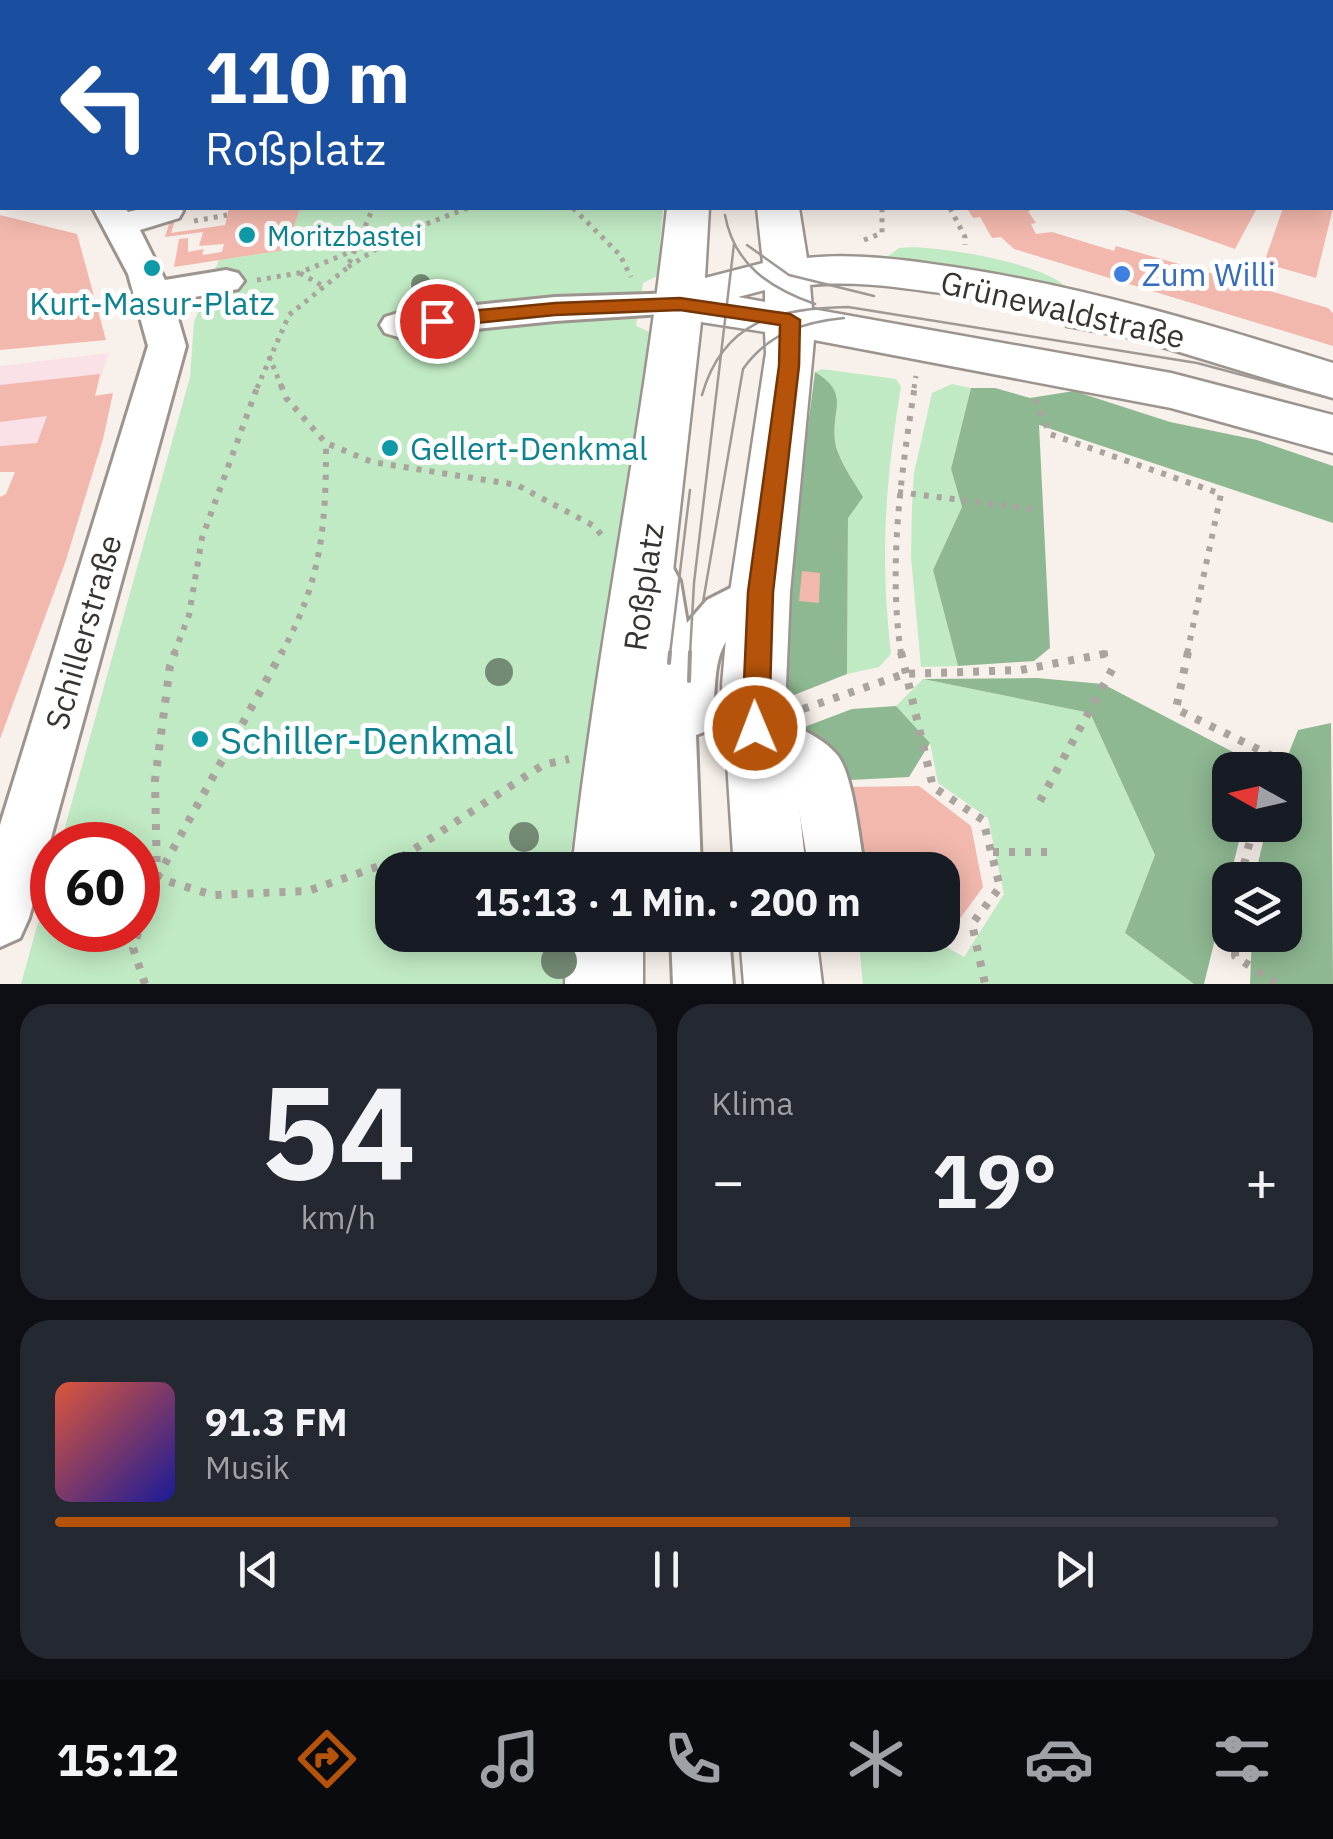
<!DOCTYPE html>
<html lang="de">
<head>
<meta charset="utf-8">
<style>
  :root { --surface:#171b24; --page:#242831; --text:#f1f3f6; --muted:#9ea1a6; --line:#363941; --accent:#b45309 }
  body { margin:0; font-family:"IBM Plex Sans",sans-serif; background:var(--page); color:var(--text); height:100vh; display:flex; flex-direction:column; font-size:38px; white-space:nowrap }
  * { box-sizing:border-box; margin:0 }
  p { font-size:32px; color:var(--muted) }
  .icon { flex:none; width:55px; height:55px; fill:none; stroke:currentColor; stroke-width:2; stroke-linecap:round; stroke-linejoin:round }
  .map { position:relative; height:984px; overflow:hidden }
  .panel { display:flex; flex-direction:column; gap:20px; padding:20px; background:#0d0f14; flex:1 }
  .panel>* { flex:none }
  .guide { position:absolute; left:0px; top:0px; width:1335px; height:210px; box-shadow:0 5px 25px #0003; background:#1a4fa0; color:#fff; overflow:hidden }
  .needle { width:65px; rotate:278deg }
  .tools { position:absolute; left:1212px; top:752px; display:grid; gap:20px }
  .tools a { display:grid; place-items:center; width:90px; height:90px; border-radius:20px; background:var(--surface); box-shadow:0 5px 25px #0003; font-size:50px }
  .speed { position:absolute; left:30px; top:822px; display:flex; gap:20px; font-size:50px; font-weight:700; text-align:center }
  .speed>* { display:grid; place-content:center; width:130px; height:130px; border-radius:50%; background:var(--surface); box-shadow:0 5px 25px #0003; line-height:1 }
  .speed .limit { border:15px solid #d22; background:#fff; color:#111 }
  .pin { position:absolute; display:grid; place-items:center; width:85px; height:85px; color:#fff; margin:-42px; border:5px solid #fff; border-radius:50%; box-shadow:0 2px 10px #0007 }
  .me { position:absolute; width:110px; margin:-55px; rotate:359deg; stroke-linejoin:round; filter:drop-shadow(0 0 8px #0008) }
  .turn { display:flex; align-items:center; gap:35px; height:210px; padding:0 40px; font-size:45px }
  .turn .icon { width:130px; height:130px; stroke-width:2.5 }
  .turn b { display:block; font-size:70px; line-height:85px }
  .big { font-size:75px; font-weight:800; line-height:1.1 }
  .panel .tile { flex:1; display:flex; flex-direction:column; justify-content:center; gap:15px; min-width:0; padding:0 35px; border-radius:30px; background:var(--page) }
  .panel .dial { align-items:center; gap:0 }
  .dial b { font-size:130px; line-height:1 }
  .song { display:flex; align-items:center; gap:30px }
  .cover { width:120px; height:120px; border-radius:15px; background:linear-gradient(135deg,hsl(10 70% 55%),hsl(240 70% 35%)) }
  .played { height:10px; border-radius:5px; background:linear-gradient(90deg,var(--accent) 65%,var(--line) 65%) }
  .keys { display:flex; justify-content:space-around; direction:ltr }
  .heat { display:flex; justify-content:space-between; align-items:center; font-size:55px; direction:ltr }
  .panel .tiles { flex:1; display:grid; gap:20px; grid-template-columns:1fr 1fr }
  .tile:last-child { grid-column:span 2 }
  .trip { position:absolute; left:375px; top:852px; width:585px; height:100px; border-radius:30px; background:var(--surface); box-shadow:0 5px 25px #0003; font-weight:800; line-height:100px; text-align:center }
  .dock { display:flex; height:160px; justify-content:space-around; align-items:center; background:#090b0e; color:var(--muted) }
  .dock .icon { width:70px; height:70px }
  .dock .current { color:var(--accent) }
  .dock b { font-size:45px; color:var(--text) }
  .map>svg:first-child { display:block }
</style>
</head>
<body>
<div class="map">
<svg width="1333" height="984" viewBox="0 0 1333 984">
  <rect width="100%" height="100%" fill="#f8f0ea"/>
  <path fill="#fae0e7" d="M109,353L95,395L113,393L103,439L0,446V366Z"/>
  <g fill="#c0eac3">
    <path d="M300,208H663L658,270L657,276L643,283L636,326L654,334L580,870H392V935H570L562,984H21L52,872V930H138V845H60L190,377L194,322L219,260L285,250Z"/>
    <path d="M913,247C951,249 1053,263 1074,295L957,268L887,257L899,248Z"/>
    <path d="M822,369L896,379L901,387C885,483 880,556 891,654L879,667L847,674L848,517L862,497C854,481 837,458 835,441C831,409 851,395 815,372Z"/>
    <path d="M952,384L971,388L951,469L962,507L933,570L958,666L921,667L911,557L912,506L914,473L932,393Z"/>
    <path d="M923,679L1090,713L1155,855L1125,933L1194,984H863L859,943L945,946L964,957L1004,894L988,818L938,783L930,743L896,706Z"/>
  </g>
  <g fill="#8eb891">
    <path d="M815,372C851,394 831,409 835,441C837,458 854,482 863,497L848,518L847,674L784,699L793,542Z"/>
    <path d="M971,388H995L1030,398L1074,391L1170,422L1257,440L1333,466V523L1039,425L1050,648L1034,661L958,666L933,570L962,507L951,469Z"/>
    <path d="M1037,678L1103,684L1258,765L1257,770H1230V825H1243L1204,984H1194L1125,933L1155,855L1090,713L923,679Z"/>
    <path d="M896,706L930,743L909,777L850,780L789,762L786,734L852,709Z"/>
    <path d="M1331,723L1333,984H1250L1252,935H1285V880H1254L1267,825H1285V770H1282L1298,730Z"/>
  </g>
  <g fill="#f2b8ad">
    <path d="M174,208H179L171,233L225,225L229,208H300L286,250L174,267L179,239L188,238V252L204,249L202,255L222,252L224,244L199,246L203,232L165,237Z"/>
    <path d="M967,208H1026L1036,223L1031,224L1036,234L1052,232L1114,251L1116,246L1214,274L1219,260L1244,267L1239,282L1328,308L1333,313V346L1014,249L1001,237L992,238L980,217L973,218Z"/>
    <path d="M1119,208H1257L1235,249Z"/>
    <path d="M1283,208H1333L1316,278L1264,263Z"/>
    <path d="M0,215L77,234L106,340L0,350Z"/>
    <path d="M100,374L95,396L113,393L103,439L66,560L0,739V497L6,494L15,472H0V446L37,443L47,416L0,422V385Z"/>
    <path d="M802,571L820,573L819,603L799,601Z"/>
    <path d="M919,786L971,826L983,887L951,931H942V870H820L847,787Z"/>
  </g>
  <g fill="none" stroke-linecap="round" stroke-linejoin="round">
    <defs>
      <g id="minor">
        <path d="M840,0H868L870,2H842Z"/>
        <path d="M0,45L2,46V63H0Z"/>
        <path d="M93,208H125L128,212L144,208H181L183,211L179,218L140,230L165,280L226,270L238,273L244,281L238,289L173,301L186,346L29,918L20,938L0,947V825L148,346L128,274Z"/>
        <path d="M680,293L693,296L698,304L693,312L555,321L398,337L385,333L380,325L385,317L398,313L555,297Z"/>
        <path d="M657,562L673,568L680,581L687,623L707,600L760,573L776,579L783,592C770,617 738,619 724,645C710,672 719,704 707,731L696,735L701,870H645V663L634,581L641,568Z"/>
        <path d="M756,712C783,722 819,732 838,756C854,778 859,842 865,870H809L795,786L770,765L738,751L730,735L738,719Z"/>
        <path d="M671,935H729L733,984H673Z"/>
      </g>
      <g id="major">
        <path d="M440,0H478L479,2H441Z"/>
        <path d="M526,0H564L565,2H527Z"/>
        <path d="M667,208H709L705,278L763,263L757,208H799L807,258C854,253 906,260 953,267C1082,286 1208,324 1333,363V398C1204,362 1081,316 948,294C904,288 854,280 810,285L812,309L1171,373L1333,415V453L1171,408L814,340L790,592L786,685L806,870H734L722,685L730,592L766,353L765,332L701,322L650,776L644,870H572C596,648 643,430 667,208ZM765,290V302L738,297Z"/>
        <path d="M567,935H643V984H565Z"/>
        <path d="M740,935H816L822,984H744Z"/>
      </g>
    </defs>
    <use href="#minor" stroke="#9c948f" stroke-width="6"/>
    <use href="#major" stroke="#9c948f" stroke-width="5"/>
    <g stroke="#aaa49f" stroke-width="4" stroke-dasharray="4 5" stroke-linecap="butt">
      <path d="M398,0L405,2"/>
      <path d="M681,0L686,2"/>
      <path d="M733,0L737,2"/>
      <path d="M51,2L55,0"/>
    </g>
    <g stroke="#aaa49f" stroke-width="5" stroke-dasharray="4 6" stroke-linecap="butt">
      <path d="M573,208L620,255L631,277"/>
      <path d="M950,208L965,237V245"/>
      <path d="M1026,208H1030"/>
      <path d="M194,221L227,215"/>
      <path d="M864,240L882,233V208"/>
      <path d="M348,267L400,234L468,208"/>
      <path d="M300,273L321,285"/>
      <path d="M257,280L299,273L355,250"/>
      <path d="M269,356L282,388"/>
      <path d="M257,388L289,315L347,268L373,208"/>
      <path d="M914,388L916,376"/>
    </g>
    <g stroke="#aaa49f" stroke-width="6" stroke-dasharray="5 8" stroke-linecap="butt">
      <path d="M281,385L286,398L326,443L372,462L517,485L594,526L603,537"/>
      <path d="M1035,399L1050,434L1221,494L1187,654"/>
      <path d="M898,492L1039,510"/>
      <path d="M174,654L189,615L202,538L258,385"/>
      <path d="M281,654C322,580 326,526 326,443"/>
      <path d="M901,654C888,565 901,474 915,385"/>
      <path d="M1103,654L1109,653"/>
    </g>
    <g stroke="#aaa49f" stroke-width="8" stroke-dasharray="6 10" stroke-linecap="butt">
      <path d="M901,652L933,787L983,820L1000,887L972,924L985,984"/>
      <path d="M1188,652L1176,709L1274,757L1270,770"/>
      <path d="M803,709L904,674L1021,670L1109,653"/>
      <path d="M1040,801L1113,668"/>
      <path d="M993,852H1053"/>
      <path d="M138,878H157L213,895L308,891L399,859L543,765L569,759"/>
      <path d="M157,878L155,780L170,666L175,652"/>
      <path d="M1240,880L1254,825"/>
      <path d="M1236,935L1235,956L1277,984"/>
      <path d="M145,984L133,948L157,878L282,652"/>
    </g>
    <use href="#minor" fill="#fff" fill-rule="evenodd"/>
    <use href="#major" fill="#fff" fill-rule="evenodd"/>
    <g stroke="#9f9995" stroke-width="2.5">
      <path d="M510,0L517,2"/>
      <path d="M725,215C734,265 770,288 815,304"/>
      <path d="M747,245L789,275L874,296"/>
      <path d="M1066,327L1170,346"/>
      <path d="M702,395C723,321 777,308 848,307L1197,363L1325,397"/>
      <path d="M703,602L743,369C768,334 802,322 844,318"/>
      <path d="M670,654L690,490"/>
      <path d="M690,654L694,583L734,244"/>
    </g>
    <g stroke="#9f9995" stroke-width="4">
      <path d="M669,663L670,652"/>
      <path d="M689,681L690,652"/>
    </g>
  </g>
  <g fill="#748a74">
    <circle cx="421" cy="284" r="10"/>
    <circle cx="499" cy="672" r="14"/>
    <circle cx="524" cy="837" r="15"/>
    <circle cx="559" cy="961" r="18"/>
  </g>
  <path fill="#b45309" stroke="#753606" stroke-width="2.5" d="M680,298L790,314L800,320L799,366L773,592L769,728L765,737L755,740L746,737L742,728L748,592L779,366L780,325L680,310L555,315L437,327L427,321L437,314L555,303Z"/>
  <g fill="#0f9aa8" stroke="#fff" stroke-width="4">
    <circle cx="247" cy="235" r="10"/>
    <circle cx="152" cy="268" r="10"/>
    <circle cx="390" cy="448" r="10"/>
    <circle cx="200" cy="739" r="10"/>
  </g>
  <circle fill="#3f7fe0" stroke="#fff" stroke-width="4" cx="1122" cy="274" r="10"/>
  <g text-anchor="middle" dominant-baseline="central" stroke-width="10" stroke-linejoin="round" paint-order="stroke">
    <g font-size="28" fill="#0d838f" stroke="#fff" text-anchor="start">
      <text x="267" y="235">Moritzbastei</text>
    </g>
    <g font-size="32" fill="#366cbe" stroke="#fff" text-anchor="start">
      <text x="1142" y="274">Zum Willi</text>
    </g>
    <g font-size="32" fill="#0d838f" stroke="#fff">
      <text x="152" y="303">Kurt-Masur-Platz</text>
      <text x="410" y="448" text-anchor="start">Gellert-Denkmal</text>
    </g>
    <g font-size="32" fill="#373432" stroke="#fff">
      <text transform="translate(1063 309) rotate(13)">Grünewaldstraße</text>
      <text transform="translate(643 587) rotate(-82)">Roßplatz</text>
      <text transform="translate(83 632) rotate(-74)">Schillerstraße</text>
    </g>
    <g font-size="38" fill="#0d838f" stroke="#fff" text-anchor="start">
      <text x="220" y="739">Schiller-Denkmal</text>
    </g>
  </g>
</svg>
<div class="tools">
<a><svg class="needle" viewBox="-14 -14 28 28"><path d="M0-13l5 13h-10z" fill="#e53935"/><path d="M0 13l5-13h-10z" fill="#9ea1a6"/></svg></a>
<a><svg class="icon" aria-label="layers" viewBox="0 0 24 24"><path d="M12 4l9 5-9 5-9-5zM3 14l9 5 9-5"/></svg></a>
</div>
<div class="speed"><div class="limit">60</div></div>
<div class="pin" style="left:437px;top:321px;background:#d93025"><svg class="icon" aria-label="arrive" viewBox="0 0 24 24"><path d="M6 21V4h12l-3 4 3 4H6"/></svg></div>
<svg class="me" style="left:755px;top:728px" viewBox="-20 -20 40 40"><circle r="17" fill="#b45309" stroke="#fff" stroke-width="3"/><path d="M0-11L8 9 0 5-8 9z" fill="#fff"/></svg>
<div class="trip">15:13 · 1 Min. · 200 m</div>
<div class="guide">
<div class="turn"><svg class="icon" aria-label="left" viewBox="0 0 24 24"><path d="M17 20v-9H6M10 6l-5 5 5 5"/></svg><div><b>110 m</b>Roßplatz</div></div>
</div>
</div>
<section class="panel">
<div class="tiles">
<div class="tile dial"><b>54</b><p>km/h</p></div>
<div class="tile"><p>Klima</p>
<div class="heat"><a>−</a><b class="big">19°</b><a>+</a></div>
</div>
<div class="tile">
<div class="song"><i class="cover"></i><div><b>91.3 FM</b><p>Musik</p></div></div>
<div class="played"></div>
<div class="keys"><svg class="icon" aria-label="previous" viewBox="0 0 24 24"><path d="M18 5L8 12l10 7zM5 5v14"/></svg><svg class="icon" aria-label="pause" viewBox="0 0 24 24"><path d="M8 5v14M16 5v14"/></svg><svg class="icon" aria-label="next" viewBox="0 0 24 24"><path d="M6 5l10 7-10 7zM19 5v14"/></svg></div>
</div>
</div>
</section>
<nav class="dock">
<b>15:12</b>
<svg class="icon current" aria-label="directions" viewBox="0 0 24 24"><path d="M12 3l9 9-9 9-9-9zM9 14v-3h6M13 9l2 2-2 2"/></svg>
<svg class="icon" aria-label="music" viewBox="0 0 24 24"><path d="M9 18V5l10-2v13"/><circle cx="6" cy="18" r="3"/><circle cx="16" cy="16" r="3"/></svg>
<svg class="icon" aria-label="phone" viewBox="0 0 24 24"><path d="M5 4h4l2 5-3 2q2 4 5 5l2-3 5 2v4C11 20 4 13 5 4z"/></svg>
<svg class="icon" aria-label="climate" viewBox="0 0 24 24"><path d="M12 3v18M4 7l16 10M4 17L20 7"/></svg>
<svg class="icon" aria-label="car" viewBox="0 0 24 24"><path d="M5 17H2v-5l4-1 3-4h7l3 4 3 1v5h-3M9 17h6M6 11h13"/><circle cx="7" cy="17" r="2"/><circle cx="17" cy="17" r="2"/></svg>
<svg class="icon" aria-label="filters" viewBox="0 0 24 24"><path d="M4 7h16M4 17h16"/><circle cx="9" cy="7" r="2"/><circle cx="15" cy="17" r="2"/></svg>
</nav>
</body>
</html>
